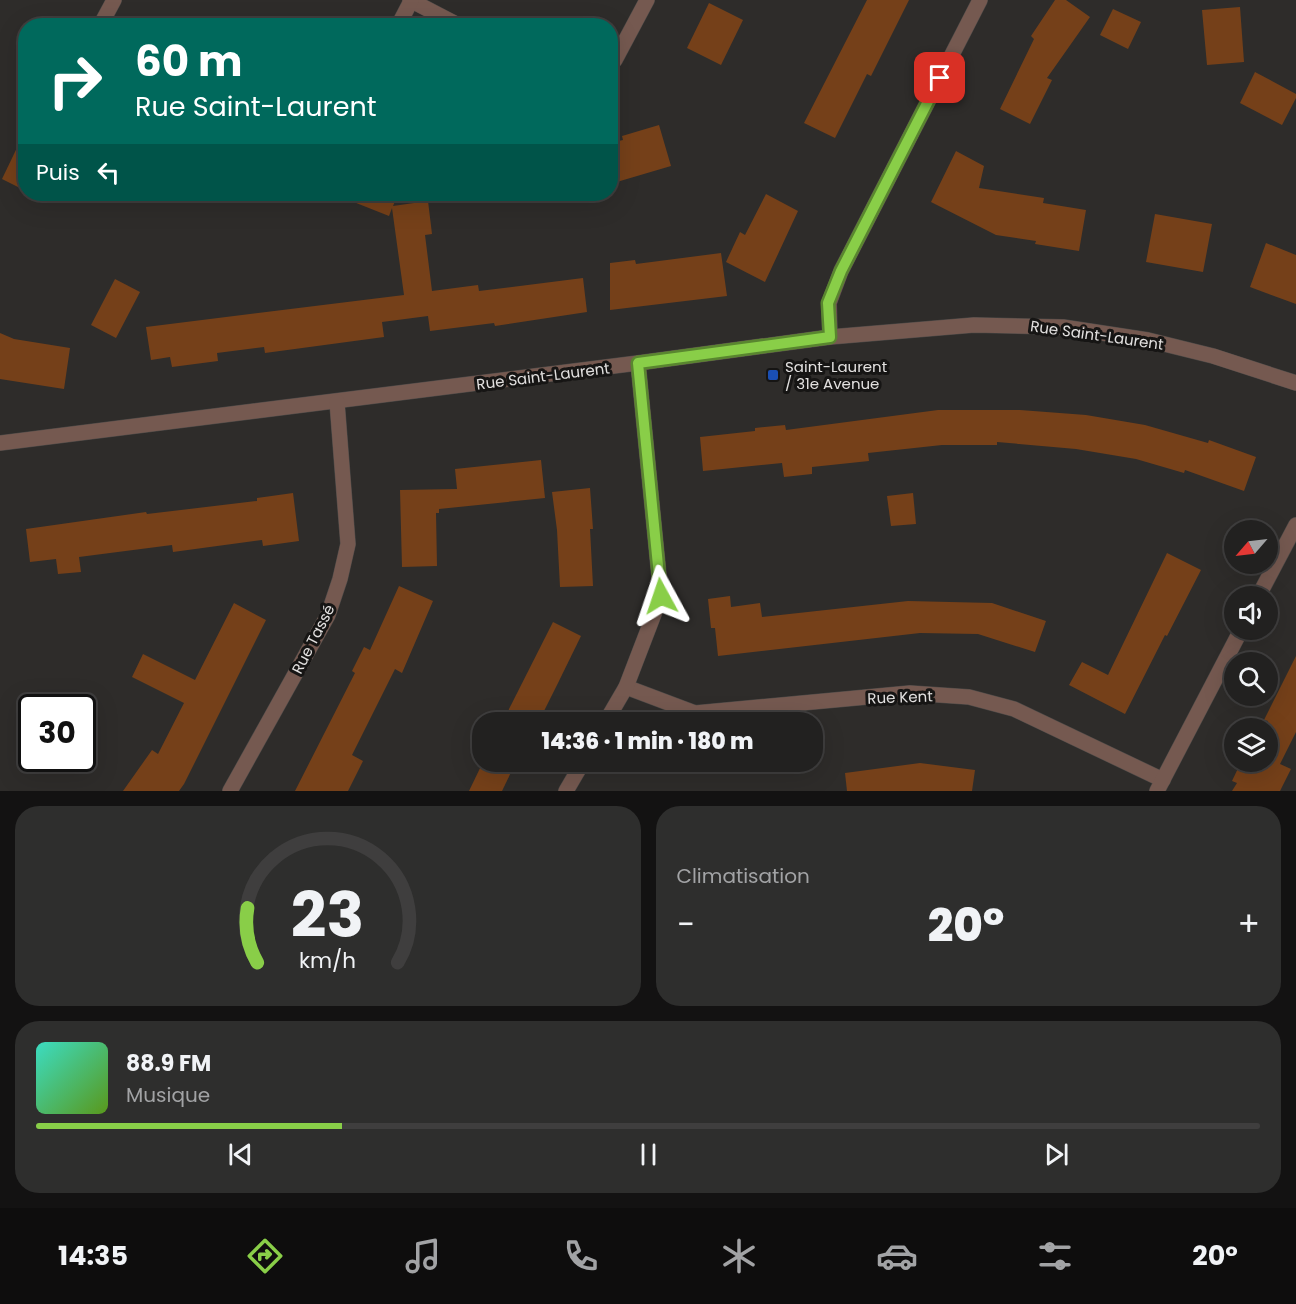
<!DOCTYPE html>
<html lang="fr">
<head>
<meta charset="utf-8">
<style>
  :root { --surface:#222120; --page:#2e2e2d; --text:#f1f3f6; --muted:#a2a3a5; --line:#3f3e3e; --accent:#89ce48 }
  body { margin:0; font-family:Poppins,sans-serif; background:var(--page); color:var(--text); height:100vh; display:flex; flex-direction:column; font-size:22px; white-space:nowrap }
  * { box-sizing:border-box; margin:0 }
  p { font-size:20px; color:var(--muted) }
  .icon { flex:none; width:33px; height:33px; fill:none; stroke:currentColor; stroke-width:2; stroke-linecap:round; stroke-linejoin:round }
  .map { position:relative; height:791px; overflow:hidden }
  .side { display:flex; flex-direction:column; gap:15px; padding:15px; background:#131212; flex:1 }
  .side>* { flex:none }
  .top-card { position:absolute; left:18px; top:18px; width:600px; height:183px; border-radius:24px; box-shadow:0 6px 24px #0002,0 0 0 2px var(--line); background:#00695c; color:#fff; overflow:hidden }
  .needle { width:39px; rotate:242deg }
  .tools { position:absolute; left:1224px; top:520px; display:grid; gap:12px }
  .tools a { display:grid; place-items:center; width:54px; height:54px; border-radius:50%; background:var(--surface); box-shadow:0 6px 24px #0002,0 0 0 2px var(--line); font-size:30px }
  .speed { position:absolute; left:18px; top:694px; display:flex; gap:12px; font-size:30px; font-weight:700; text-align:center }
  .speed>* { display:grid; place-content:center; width:78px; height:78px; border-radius:50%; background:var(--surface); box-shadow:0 6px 24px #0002,0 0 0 2px var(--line); line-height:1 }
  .speed .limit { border:3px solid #111; border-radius:9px; background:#fff; color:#111 }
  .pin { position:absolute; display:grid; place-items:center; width:51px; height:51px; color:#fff; margin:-26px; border-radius:12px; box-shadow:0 3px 9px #0006 }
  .me { position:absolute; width:66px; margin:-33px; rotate:355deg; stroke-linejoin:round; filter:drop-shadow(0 0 4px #0008) }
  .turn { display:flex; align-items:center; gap:21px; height:126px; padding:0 18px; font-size:27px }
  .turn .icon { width:78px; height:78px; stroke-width:2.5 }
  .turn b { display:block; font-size:42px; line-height:51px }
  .then { display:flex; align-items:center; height:57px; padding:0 18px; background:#0003; gap:12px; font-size:22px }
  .big { font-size:45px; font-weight:800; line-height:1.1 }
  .side .widget { flex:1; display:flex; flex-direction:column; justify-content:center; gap:9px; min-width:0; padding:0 21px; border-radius:24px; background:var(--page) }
  .side .dial { align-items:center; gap:0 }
  .dial svg { height:156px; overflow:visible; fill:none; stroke:var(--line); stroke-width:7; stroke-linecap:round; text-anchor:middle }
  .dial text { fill:var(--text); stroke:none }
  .song { display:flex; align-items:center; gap:18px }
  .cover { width:72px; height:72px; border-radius:9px; background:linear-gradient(135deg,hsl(170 70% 55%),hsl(90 70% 35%)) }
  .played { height:6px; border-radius:3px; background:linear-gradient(90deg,var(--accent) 25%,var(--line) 25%) }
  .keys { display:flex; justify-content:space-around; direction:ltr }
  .heat { display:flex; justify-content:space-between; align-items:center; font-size:33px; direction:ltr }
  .side .tiles { flex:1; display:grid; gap:15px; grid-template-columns:1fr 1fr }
  .widget:last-child { grid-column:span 2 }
  .trip { position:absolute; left:472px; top:712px; width:351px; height:60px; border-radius:24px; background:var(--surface); box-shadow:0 6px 24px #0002,0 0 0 2px var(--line); font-weight:800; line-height:60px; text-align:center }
  .tab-bar { display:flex; height:96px; justify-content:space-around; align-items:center; background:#0e0d0d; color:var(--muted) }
  .tab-bar .icon { width:42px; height:42px }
  .tab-bar .selected { color:var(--accent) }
  .tab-bar b { font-size:27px; color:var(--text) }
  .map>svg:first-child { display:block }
</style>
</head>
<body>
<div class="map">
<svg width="1296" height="791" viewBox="0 0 1296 791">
  <rect width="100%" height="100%" fill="#2e2c2a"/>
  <g fill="#754019">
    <path d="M867,0H909L871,76L867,74L835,138L804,123Z"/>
    <path d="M1055,0H1066L1090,17L1047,78L1052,80L1030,124L1000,109L1034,39L1031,36Z"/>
    <path d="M709,3L743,20L721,65L687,48Z"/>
    <path d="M1240,7L1244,62L1207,65L1202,10Z"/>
    <path d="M1113,9L1141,22L1128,49L1100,35Z"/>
    <path d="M1255,72L1296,94V98L1282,125L1240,103Z"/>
    <path d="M659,125L671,166L610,184V143L623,140L622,136Z"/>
    <path d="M26,129V191L2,179Z"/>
    <path d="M956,151L984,166L979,188L1044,198L1043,203L1086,210L1079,251L1035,244L1036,241L996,235L931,202Z"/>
    <path d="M766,194L798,211L765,282L726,262L740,232L745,235Z"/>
    <path d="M336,195L398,194L393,206L428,201L432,234L425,235L432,291L478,285L479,291L583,278L587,312L495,326L494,323L430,331L428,316L382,322L384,337L265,353L264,347L217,353L218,361L172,367L170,357L151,360L146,327L404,295L392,208L389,216Z"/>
    <path d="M1155,214L1212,224L1203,272L1146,262Z"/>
    <path d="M1266,243L1296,255V304L1250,287Z"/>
    <path d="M721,253L727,296L610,310V263L635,260L636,264Z"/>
    <path d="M115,279L140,292L116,338L91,325Z"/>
    <path d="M0,333L14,339L70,348L64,389L0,379Z"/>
    <path d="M938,410H1020L1086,415L1145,425L1208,443L1209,440L1256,457L1244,491L1185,470L1184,473L1136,459L1076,449L997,442V445H942L868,453L869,461L812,467V474L784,477L782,463L703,471L700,437L755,431V428L785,425L786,430Z"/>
    <path d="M541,460L545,498L439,509V513H436L437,566L402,567L400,490L457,489L455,469Z"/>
    <path d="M590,488L593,529H590L593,586L560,587L557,530L552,492Z"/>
    <path d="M293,493L299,541L263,546L262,540L173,552L172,545L79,557L81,572L58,574L56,559L30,562L26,529L146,512L147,514L257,501V498Z"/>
    <path d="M913,493L916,524L891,526L887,496Z"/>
    <path d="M1167,553L1201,570L1167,636L1165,635L1125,714L1069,685L1082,662L1108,675Z"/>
    <path d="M399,586L433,601L402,673L395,669L352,755L363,761L348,791H295L355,673L352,671L364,647L370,650Z"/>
    <path d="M730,596L731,607L760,603L762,617L908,601L992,603L1046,621L1035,652L978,634L920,633L718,656L715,628H711L708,599Z"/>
    <path d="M234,603L266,620L184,784L179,791H123L152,750L158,754L184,703L132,677L143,654L195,680Z"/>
    <path d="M553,622L581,636L558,683L538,723H502Z"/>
    <path d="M1296,656V732L1280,764L1291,769L1280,791H1232L1237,783L1232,781L1241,762H1268V721L1264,720Z"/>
    <path d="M483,762H516L502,791H469Z"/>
    <path d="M920,763L975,770L972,791H847L845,773Z"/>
  </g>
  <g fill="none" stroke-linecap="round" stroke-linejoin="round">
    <defs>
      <g id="minor">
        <path d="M410,0L460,26"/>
        <path d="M100,26L114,0"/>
        <path d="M398,26L411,1"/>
        <path d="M610,63L615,60L647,0"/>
        <path d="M830,337L829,303L841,271L980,0"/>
        <path d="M0,443L638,363L830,337L974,325L1063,327L1148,340L1213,356L1296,383"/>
        <path d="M1258,597L1296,525"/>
        <path d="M626,687L695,713L910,693L969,697L1014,709L1163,780"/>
        <path d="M605,723L626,687L661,596L638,363"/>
        <path d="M230,791L328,615L340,579L348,544L337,402"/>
        <path d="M566,791L583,762"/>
        <path d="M1157,791L1241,630"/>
      </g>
    </defs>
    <use href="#minor" stroke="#4b4947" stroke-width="16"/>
    <use href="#minor" stroke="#755950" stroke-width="15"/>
  </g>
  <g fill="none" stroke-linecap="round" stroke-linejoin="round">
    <defs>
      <path id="route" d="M661,596L638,363L830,337L828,303L841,271L940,78"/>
    </defs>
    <use href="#route" stroke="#59862f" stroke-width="15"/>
    <use href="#route" stroke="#89ce48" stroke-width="10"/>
  </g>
  <rect fill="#1a4fb4" stroke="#161514" stroke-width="2" x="767" y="369" width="12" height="12" rx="3"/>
  <g text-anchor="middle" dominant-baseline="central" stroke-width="6" stroke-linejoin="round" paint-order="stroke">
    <g font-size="15" fill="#e3e1e0" stroke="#161514">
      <text transform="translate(1097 335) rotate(8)">Rue Saint-Laurent</text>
      <text transform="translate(543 376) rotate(-7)">Rue Saint-Laurent</text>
      <text transform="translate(313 639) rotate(-63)">Rue Tassé</text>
      <text transform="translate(900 697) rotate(-2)">Rue Kent</text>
    </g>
    <g font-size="15" fill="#e3e1e0" stroke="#161514" text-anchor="start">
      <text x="785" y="366">Saint-Laurent<tspan x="785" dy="17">/ 31e Avenue</tspan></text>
    </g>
  </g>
</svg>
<div class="tools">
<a><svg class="needle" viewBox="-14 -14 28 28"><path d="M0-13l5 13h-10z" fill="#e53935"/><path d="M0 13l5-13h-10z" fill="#a2a3a5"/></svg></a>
<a><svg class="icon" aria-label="sound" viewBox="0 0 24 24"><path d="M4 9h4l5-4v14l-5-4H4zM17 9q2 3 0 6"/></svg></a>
<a><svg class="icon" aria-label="search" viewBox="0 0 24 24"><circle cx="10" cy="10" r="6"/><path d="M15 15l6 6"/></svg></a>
<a><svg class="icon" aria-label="layers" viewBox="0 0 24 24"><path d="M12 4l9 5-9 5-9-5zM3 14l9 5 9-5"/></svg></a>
</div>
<div class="speed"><div class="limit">30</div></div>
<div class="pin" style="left:940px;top:78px;background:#d93025"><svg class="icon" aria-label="arrive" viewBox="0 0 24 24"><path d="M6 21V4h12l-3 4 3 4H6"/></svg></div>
<svg class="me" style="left:661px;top:596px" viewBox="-20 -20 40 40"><path d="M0-17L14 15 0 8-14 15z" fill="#89ce48" stroke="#fff" stroke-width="4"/></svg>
<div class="trip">14:36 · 1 min · 180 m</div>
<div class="top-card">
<div class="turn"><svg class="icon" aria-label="right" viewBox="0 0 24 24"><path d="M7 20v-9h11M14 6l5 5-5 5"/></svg><div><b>60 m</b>Rue Saint-Laurent</div></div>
<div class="then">Puis<svg class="icon" aria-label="left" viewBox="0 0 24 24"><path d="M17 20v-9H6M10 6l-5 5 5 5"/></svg></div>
</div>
</div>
<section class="side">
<div class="tiles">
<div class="widget dial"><svg viewBox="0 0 100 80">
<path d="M14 69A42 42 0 1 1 86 69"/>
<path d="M14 69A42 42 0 0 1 9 41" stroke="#89ce48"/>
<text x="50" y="56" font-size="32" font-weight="700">23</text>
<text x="50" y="72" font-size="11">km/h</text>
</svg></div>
<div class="widget"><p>Climatisation</p>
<div class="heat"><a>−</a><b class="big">20°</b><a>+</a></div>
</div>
<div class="widget">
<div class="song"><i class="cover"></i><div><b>88.9 FM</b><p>Musique</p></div></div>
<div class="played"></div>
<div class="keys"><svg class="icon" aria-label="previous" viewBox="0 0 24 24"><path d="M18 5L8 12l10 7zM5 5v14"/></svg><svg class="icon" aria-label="pause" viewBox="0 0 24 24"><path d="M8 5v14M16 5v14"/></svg><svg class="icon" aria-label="next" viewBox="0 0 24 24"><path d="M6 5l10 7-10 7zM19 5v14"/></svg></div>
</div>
</div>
</section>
<nav class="tab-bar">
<b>14:35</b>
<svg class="icon selected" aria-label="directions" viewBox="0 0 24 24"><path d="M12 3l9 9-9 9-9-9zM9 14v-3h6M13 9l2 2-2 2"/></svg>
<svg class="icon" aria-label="music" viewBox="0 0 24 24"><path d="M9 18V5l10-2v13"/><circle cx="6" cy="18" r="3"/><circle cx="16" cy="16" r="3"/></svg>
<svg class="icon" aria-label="phone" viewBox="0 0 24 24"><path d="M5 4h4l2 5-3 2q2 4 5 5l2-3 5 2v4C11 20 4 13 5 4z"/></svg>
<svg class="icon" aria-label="climate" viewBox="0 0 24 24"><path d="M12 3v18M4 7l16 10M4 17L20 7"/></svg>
<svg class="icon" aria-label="car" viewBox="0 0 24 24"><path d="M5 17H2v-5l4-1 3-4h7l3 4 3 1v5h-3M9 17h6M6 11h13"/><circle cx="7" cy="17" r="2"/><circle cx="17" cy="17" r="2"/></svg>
<svg class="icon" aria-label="filters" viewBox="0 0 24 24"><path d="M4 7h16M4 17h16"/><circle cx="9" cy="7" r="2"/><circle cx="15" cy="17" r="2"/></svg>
<b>20°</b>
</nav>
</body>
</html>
